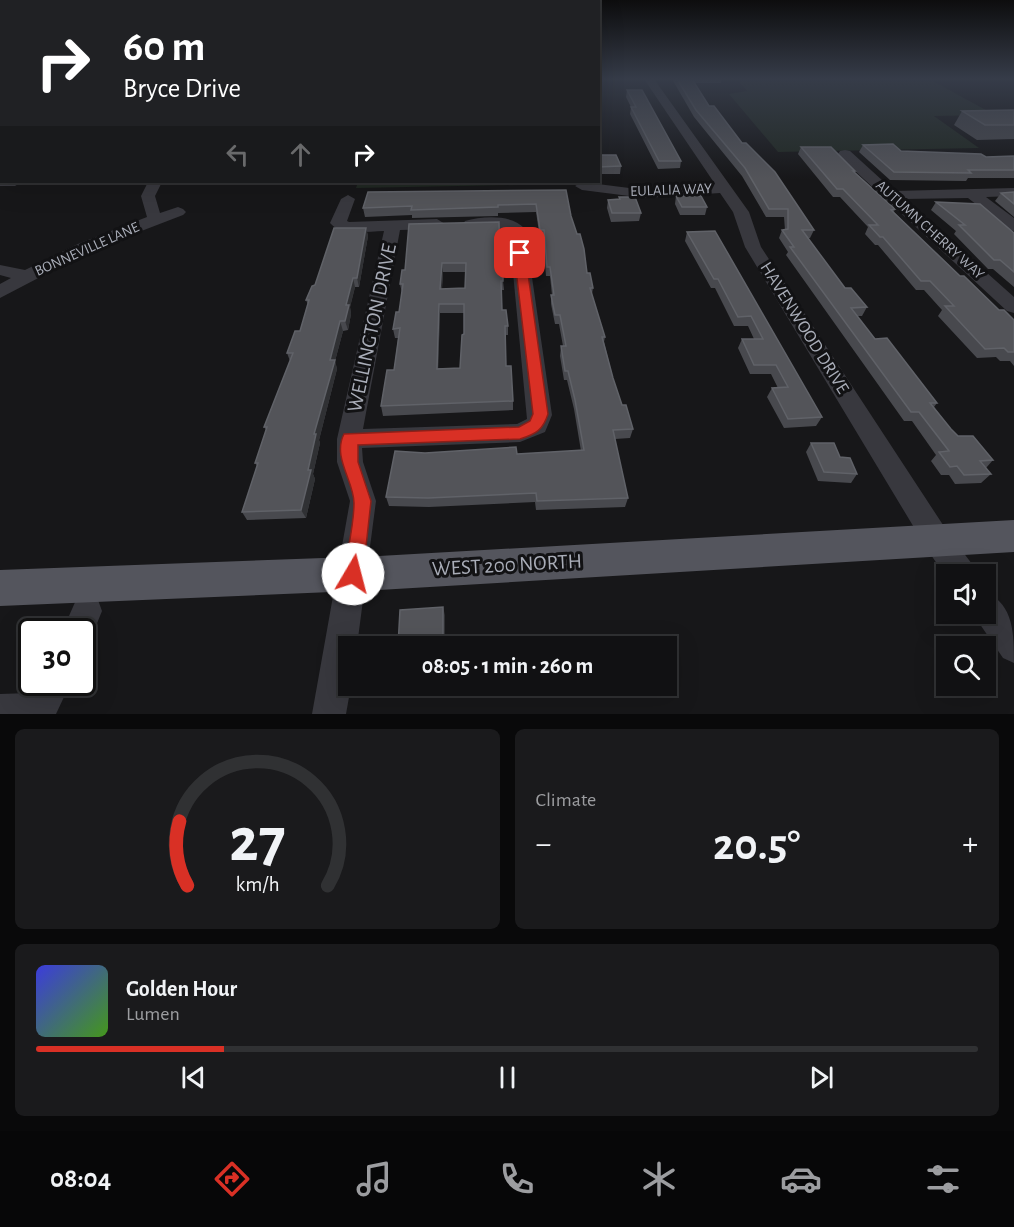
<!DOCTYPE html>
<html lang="en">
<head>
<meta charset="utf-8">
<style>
  :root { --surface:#111113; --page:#1a1a1c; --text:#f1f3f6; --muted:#9c9da0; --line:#303133; --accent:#d93025 }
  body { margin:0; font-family:"Alegreya Sans",sans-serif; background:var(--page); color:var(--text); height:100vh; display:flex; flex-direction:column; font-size:22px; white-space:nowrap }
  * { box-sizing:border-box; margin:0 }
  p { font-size:20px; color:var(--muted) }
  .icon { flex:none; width:33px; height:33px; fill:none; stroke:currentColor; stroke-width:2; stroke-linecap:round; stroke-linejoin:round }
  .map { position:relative; height:714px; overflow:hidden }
  .drawer { display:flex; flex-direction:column; gap:15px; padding:15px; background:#09090a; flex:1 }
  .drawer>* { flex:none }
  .banner { position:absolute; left:0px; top:0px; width:600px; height:183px; box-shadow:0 6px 24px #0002,0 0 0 2px var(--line); background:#202124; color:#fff; overflow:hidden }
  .controls { position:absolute; left:936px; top:564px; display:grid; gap:12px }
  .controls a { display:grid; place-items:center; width:60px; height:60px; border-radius:0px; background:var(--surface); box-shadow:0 6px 24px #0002,0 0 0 2px var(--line); font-size:30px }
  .speed { position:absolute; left:18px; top:618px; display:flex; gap:12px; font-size:30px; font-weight:700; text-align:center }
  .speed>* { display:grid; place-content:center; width:78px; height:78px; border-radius:50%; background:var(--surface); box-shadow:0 6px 24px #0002,0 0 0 2px var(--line); line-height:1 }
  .speed .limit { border:3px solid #111; border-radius:9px; background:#fff; color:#111 }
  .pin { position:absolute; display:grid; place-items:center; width:51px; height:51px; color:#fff; margin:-26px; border-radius:12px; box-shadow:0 3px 9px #0006 }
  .me { position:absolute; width:66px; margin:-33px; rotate:8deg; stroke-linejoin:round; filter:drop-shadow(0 0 4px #0008) }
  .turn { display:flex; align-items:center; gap:21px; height:126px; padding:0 24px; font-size:27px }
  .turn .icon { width:78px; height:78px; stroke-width:2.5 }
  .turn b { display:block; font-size:42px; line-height:51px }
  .lanes { display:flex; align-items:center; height:57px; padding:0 24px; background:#0003; justify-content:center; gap:30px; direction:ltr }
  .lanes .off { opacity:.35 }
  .big { font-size:45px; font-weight:600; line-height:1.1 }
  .drawer .widget { flex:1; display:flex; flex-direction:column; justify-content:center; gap:9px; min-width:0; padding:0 21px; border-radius:9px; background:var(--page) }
  .drawer .dial { align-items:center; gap:0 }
  .dial svg { height:156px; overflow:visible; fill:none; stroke:var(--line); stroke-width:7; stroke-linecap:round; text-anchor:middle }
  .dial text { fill:var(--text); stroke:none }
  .song { display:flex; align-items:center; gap:18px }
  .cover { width:72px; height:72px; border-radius:9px; background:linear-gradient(135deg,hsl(240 70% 55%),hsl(100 70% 35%)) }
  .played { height:6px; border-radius:3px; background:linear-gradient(90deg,var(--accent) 20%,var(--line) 20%) }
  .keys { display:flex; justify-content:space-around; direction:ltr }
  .heat { display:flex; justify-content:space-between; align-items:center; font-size:33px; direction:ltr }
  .drawer .tiles { flex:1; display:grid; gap:15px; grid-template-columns:1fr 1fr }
  .widget:last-child { grid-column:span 2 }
  .trip { position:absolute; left:338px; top:636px; width:339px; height:60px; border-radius:0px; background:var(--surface); box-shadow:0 6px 24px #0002,0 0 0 2px var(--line); font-weight:600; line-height:60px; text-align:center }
  .tab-bar { display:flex; height:96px; justify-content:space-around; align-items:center; background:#070708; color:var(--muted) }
  .tab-bar .icon { width:42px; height:42px }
  .tab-bar .current { color:var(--accent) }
  .tab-bar b { font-size:27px; color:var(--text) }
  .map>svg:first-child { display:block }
</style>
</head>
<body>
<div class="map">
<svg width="1014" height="714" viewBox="0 0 1014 714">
  <rect width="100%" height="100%" fill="#171719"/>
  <g fill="#212923">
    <path d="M737,79H929L995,115L934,116L979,148L778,152L729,94L747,91Z"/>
    <path d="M358,182H569V184L356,188Z"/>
  </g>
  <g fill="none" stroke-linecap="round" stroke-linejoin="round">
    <g fill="#38383e" fill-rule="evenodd">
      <path d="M644,79H654L749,212L761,247L947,531L972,564L977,574H946V577L927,549L745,247L733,212L720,193L645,198L582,190L575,186L582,182L645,190L715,184Z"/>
      <rect x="0" y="80" width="2" height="6"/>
      <rect x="0" y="122" width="2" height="8"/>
      <path d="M845,150L850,151L894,191L1014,188V196L986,197L1014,218V231L1008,229L968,198L904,199L1014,297V313L1007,311L840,157L838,154L840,151Z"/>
      <path d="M0,178L2,182H22L15,186H0Z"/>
      <path d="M148,182H162L155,196L160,213L178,207L183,209L186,212L183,215L92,250L0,298V284L11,278L0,275V265L25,270L80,243L147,217L141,196Z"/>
      <path d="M348,195L355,199L347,221L349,222L437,219L445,224L437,229L400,230L363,429L517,424L527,419L509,231C495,224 473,234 463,224L465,221C483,216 512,214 525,229L552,415L545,432L520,442L362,448L363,462L376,501L357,646H348V686H351L346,714H312L350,501L337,462V439L384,231C367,231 342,237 330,223L341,199Z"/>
      <path d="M986,592C1014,605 1014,634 1014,663L1003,658L973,614H986Z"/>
      <path d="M87,596L98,600L102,611L89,643L82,646V632H62L76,600Z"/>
      <path d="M36,682H71L56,714H0V694L30,693Z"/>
    </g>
    <path fill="#54555d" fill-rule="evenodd" d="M1014,520V552L379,590L0,606V570L379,556Z"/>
  </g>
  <g fill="#48494e" fill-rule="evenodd">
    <path d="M672,79H722L721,83H695L709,106L742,143L814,230L810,238H808L845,288L867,307L862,316H857L875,339L937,403L934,407L951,429L958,436L993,460L986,468L991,474L981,483L955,484L949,475H941L931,461L936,455L912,421H904L786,255L788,252L779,238L782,230H785L784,217H766L742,176L694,117Z"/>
    <path d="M627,90L681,161L680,168L658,169L630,114L631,107L626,97Z"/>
    <path d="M1014,110V139L977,140L954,125L962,111Z"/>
    <path d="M863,145L901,151L986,157L1014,156V178H968L966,181L890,180L859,152Z"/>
    <path d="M801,147L855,171L854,173L895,209L894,212L960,276L999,310L1014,320V366L1010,361H1000L996,357L977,358L938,316L942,310L924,290H916L878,245H875L865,234L868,227L840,197H833L798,154Z"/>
    <path d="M598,155L621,166L620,174H598Z"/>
    <path d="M566,190L571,216L587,273L593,288L592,294L605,337L604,342L613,378L622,405L633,429L630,438L615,439L628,498L625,507L536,510L535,502L429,507L389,506L386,497L425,453L517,454L581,451L574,409L567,380H564L560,356L561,346H563L559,324H555L551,304V295H552L550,276H546L543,239H540L536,212L498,213V216L412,218V215L365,217L363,208Z"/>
    <path d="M1014,192V217L995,201L1001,193Z"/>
    <path d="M676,196L707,207L705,215H680L675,204Z"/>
    <path d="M619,197L641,213L639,221L611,222L607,208L608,200L619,199Z"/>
    <path d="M936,202L1014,233V287L993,269H988L954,234L956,231L931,210Z"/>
    <path d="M409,224L500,268L503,281L504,290H501L502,310L508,326V335H505L506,366L513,401V410L383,416L381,406L394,370L398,338H395L393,329L399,312L402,293L400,284L405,270ZM443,272H466L465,288L442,289ZM440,313H464V334L460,368H438Z"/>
    <path d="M366,228L368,236L359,287H355L350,307L351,314L348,330L343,331L335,361L337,369L319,440L320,443L313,474L315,479L306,518L247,520L242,512L257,466L255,463L266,430L264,427L290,361L287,353L300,331L308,305L306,300L315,285Z"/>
    <path d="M715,231L822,417L816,426L784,428L767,397L772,388H778L771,374H750L738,348L742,339H754L748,326H734L715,288H711L685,241L687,232Z"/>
    <path d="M811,443L840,457L857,474L851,483L818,481L806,452Z"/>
    <path d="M396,686H441L398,689Z"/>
  </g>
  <g fill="#303134">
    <path d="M366,228L368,236L359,287L357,278Z"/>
    <path d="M442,263L443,272L441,298L440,289Z"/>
    <path d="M353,278L355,287L350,307L351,314L348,330L345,321L346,305Z"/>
    <path d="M439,304L440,313L438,378L437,369Z"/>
    <path d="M340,321L343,331L335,361L337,369L319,440L320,443L313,474L315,479L306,518L301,510L314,434L330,360Z"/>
    <path d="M443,607L445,615V646L443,639Z"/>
  </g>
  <g fill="#535459" stroke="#606268" stroke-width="1.5" fill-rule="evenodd">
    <path d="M677,79H692L709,106H714L742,143H746L775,172L814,230H802L845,288H851L867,307L851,308L875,339L887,338L937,403H930L951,429L958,436H973L993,460L980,461L991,474L964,475L957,466L950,467L939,452L949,451L919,412H911L790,247H794L782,230L788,229V209H769L745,168L696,110Z"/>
    <path d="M627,90H642L681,161H659L631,107H636Z"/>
    <path d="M1014,110V125H985L962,111Z"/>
    <path d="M893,144L901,151L981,154L986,157L1014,156V170H968L971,173L894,172L863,145Z"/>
    <path d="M801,147H831L855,171H853L895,209L891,210L960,276H964L999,310H1004L1014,320V352H1008L1004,348L985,349L945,306H954L930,281H921L883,237H880L869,225H878L843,189H837Z"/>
    <path d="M598,155H616L621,166L598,167Z"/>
    <path d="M566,190L571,216L577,234H580L584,249L587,273H590L593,288H590L605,337H602L613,378L622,405H626L633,429L613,430L628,498L537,501L536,493L428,498L386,497L395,451L425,453L516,447L517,454L584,450L575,400L568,371H565L561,346H566L560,315H555L551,295H554L550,267H547L544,230H540L536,204L498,205V207L411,210L412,206L363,208L368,192Z"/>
    <path d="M1014,192V204L1001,193Z"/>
    <path d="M676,196H701L707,207H682Z"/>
    <path d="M619,197H635L641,213H612L608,200L620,199Z"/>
    <path d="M936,202L980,204L1014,233V272L1000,260H994L959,225H965Z"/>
    <path d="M499,222L500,268L503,267V281H501L502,310H506L508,326H505L506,366H511L513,401L381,406L387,370H394L400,328L393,329L396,312H399L403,284H400L402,270H405L409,224ZM442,263H466L465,288L440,289ZM439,304H464V334L462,335L460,368L437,369Z"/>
    <path d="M334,228H366L357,278H353L346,305H349L345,321H340L330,360H335L314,434H316L308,470H311L301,510L242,512L258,463H255L267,427H264L293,353H287L295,331H300L309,300H306L312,286L315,285Z"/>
    <path d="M715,231L822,417L788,419L772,388L788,387L776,365H754L742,339H763L751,316L738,317L718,279H714L687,232Z"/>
    <path d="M811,443H834L840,457L850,458L857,474L824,472Z"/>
    <path d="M443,607V639L453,638V646H398L400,610Z"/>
  </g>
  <linearGradient id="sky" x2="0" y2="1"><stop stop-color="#0d0d0e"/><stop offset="0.44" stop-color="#363c49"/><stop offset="1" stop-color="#363c49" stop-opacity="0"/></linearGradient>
  <rect width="1014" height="179" fill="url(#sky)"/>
  <path fill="#d93025" stroke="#8d1f18" stroke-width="1.5" d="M520,249L525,253L548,414C543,430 536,434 520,439L358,445V462L371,501L363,574L360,581L353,583L346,581L344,574C347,551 354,526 354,503C354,481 332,457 344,434L519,427L530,421L533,414L514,253Z"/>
  <g text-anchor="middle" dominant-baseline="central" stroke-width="6" stroke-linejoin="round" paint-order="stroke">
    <g font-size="15" fill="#a9adb8" stroke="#121214">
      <text transform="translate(671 190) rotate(-2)">EULALIA WAY</text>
      <text transform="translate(930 230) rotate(42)">AUTUMN CHERRY WAY</text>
      <text transform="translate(87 249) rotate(-24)">BONNEVILLE LANE</text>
    </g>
    <g font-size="18" fill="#a9adb8" stroke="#121214">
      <text transform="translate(804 328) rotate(58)">HAVENWOOD DRIVE</text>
    </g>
    <g font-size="21" fill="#a9adb8" stroke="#121214">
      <text transform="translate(372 328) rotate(-78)">WELLINGTON DRIVE</text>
      <text transform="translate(507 565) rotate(-3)">WEST 200 NORTH</text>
    </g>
  </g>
</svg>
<div class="controls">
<a><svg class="icon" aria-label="sound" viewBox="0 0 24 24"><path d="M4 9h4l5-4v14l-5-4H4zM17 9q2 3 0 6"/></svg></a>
<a><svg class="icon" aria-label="search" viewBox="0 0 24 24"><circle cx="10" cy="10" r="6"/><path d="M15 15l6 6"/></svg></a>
</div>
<div class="speed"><div class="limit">30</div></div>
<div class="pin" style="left:520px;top:253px;background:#d93025"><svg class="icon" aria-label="arrive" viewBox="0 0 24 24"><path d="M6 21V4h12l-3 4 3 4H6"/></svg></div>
<svg class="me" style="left:353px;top:574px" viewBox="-20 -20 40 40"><circle r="19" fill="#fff"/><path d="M0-13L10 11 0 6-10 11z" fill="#d93025"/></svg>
<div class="trip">08:05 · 1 min · 260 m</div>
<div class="banner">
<div class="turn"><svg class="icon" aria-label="right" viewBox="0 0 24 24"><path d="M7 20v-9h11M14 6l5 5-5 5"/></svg><div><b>60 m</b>Bryce Drive</div></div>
<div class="lanes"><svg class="icon off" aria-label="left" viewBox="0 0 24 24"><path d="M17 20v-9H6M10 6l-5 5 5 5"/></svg><svg class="icon off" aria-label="ahead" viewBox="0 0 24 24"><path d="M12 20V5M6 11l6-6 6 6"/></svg><svg class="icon" aria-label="right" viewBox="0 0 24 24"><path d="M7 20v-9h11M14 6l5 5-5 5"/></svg></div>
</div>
</div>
<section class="drawer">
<div class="tiles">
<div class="widget dial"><svg viewBox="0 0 100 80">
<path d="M14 69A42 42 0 1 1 86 69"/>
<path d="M14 69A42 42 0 0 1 10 36" stroke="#d93025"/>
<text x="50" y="56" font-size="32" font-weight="700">27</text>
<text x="50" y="72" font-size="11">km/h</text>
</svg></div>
<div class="widget"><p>Climate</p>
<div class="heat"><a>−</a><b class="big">20.5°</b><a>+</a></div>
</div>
<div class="widget">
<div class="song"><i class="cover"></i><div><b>Golden Hour</b><p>Lumen</p></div></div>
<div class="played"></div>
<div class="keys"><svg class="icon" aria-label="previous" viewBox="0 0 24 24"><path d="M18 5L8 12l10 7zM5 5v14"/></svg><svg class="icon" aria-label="pause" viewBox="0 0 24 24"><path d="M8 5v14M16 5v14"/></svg><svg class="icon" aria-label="next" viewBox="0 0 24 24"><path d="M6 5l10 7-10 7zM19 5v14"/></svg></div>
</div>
</div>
</section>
<nav class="tab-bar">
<b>08:04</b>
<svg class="icon current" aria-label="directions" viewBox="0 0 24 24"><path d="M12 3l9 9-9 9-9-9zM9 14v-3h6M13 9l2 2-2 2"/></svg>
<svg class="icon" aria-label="music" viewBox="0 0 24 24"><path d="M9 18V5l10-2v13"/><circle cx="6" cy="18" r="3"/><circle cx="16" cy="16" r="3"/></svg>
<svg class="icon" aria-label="phone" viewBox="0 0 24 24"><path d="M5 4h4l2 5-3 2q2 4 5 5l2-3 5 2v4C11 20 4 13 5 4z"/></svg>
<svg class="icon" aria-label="climate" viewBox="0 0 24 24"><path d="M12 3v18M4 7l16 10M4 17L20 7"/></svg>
<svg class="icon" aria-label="car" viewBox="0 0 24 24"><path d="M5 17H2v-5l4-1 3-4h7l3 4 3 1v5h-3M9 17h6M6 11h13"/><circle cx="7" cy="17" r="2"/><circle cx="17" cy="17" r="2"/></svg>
<svg class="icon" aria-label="filters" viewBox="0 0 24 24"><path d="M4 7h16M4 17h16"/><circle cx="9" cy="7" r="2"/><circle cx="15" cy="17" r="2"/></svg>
</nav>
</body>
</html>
